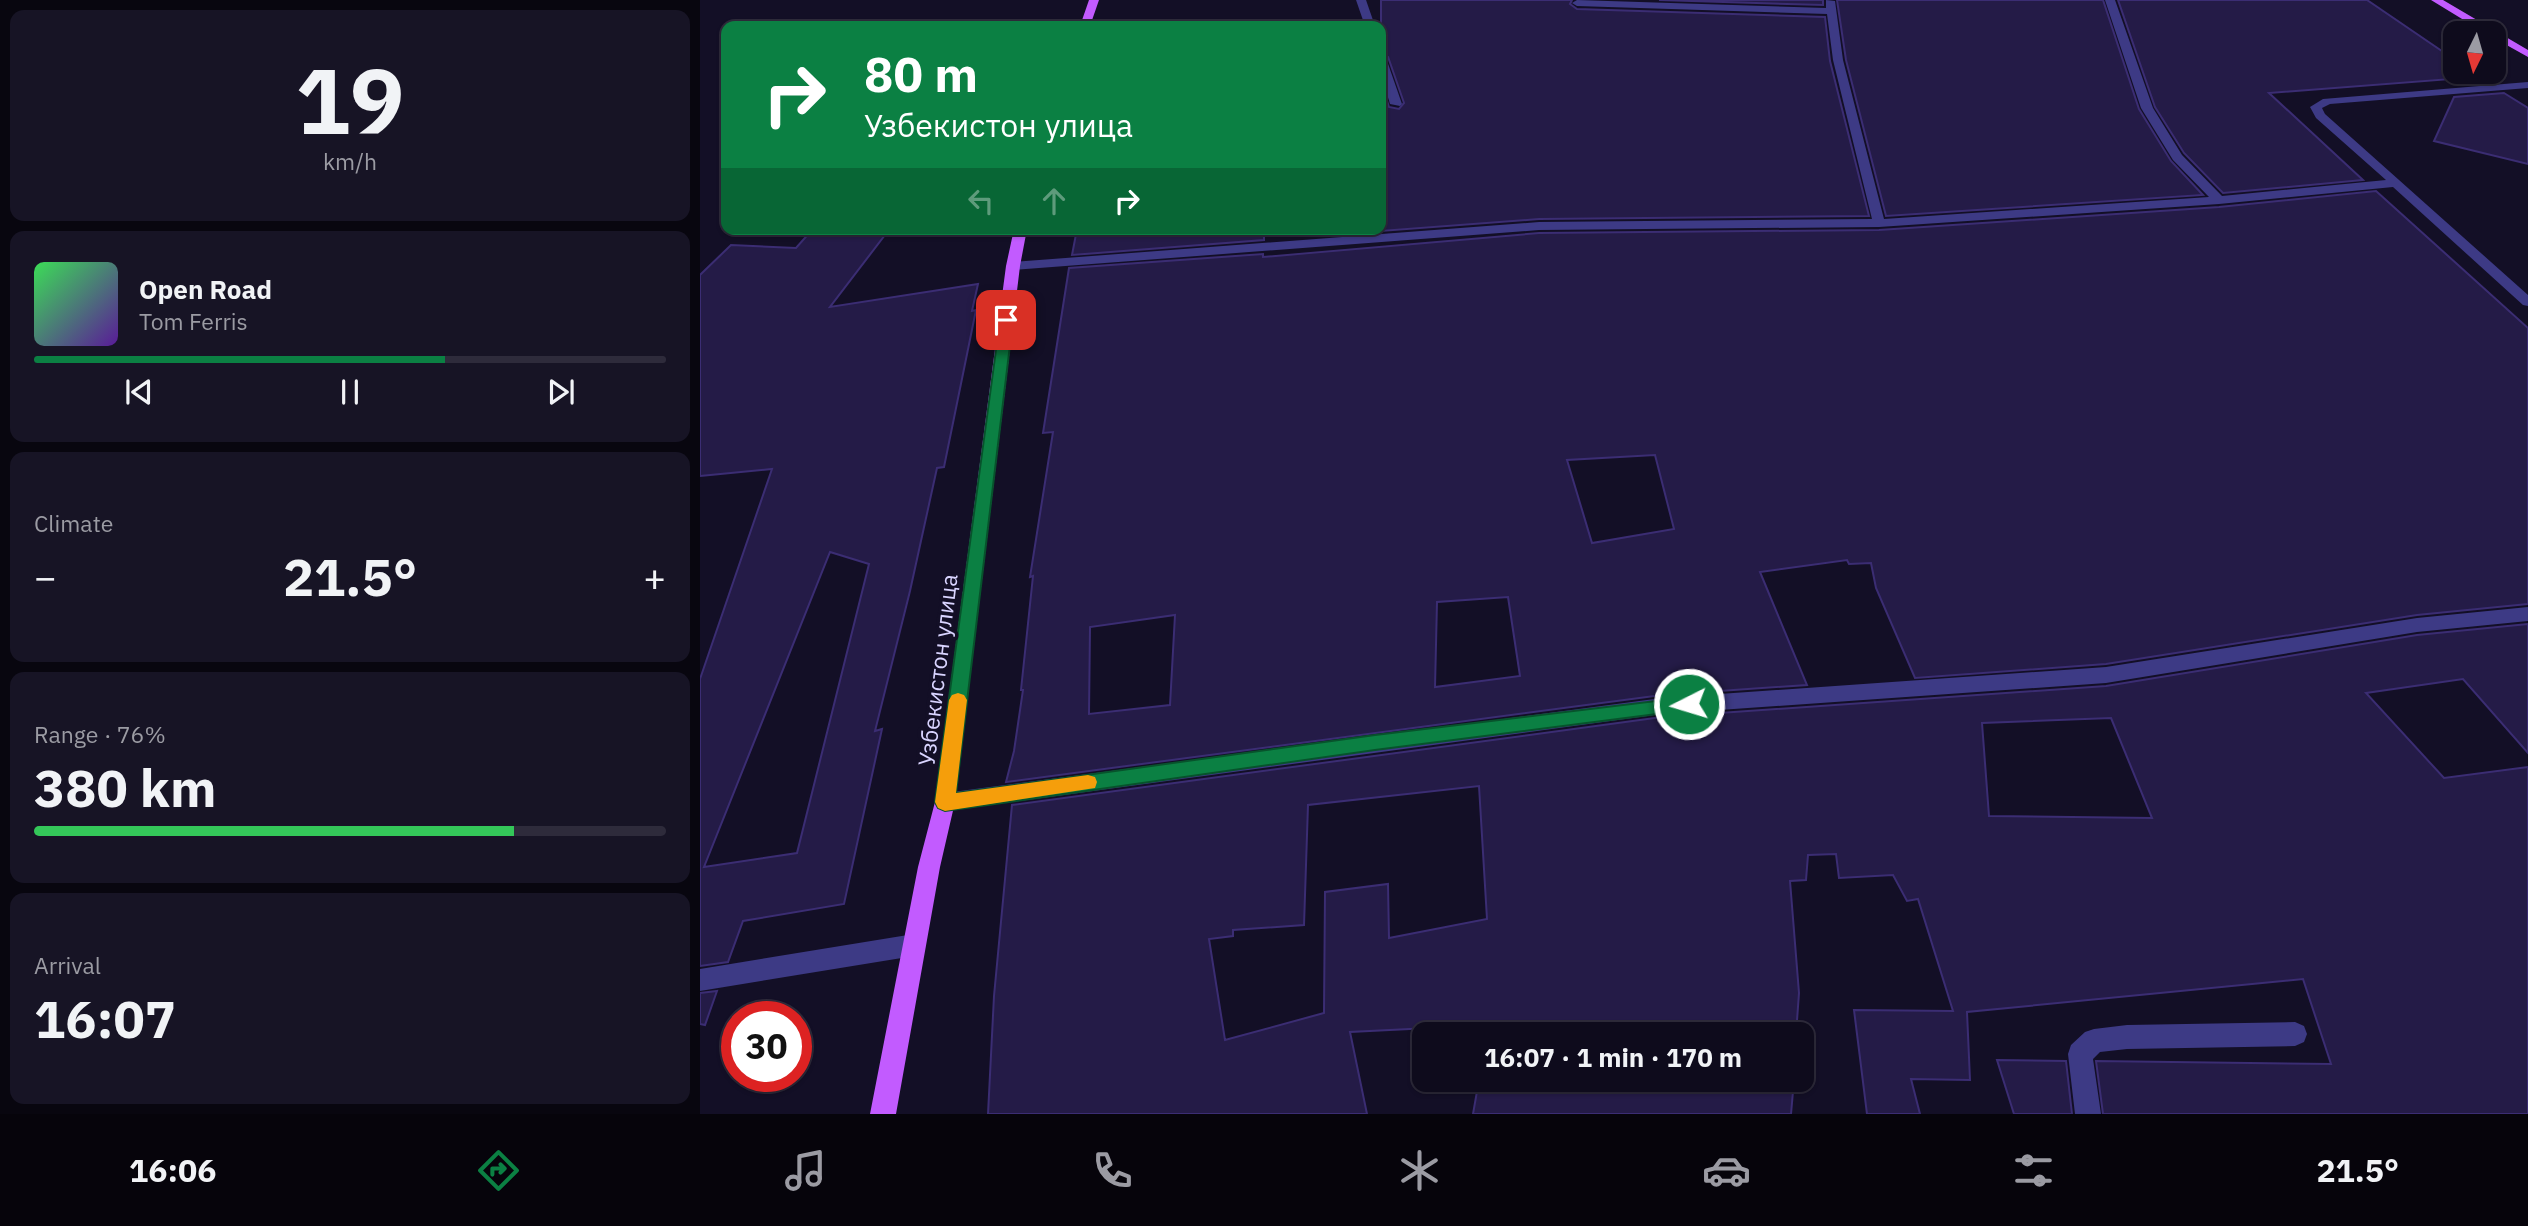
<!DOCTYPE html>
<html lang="en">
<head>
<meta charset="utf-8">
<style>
  :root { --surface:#0e0b1c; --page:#171425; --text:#f1f3f6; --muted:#9b9ba3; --line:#2e2b3b; --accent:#0b8043 }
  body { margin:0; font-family:"IBM Plex Sans",sans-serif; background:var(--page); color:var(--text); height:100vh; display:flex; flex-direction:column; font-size:26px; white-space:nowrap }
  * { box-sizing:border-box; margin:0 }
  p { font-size:23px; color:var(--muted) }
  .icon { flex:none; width:38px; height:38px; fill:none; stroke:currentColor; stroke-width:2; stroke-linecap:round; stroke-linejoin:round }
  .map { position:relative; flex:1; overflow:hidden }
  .side { display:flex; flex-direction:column; gap:10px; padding:10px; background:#08060f; width:700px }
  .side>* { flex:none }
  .banner { position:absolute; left:21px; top:21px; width:665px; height:214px; border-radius:14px; box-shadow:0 2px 5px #0004,0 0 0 2px var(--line); background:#0b8043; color:#fff; overflow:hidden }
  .needle { width:46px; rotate:185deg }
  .controls { position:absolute; left:1743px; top:21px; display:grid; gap:14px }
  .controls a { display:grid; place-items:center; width:63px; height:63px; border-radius:14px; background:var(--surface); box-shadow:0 2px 5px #0004,0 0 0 2px var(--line); font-size:35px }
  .speed { position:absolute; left:21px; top:1001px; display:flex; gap:14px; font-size:35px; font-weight:700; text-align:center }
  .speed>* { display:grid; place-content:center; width:91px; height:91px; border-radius:50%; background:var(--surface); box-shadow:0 2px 5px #0004,0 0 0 2px var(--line); line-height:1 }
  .speed .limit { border:10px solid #d22; background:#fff; color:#111 }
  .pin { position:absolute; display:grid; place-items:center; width:60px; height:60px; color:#fff; margin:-30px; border-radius:14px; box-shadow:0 4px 10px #0006 }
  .me { position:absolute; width:77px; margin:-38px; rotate:265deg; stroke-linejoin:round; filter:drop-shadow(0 0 5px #0008) }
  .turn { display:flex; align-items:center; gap:24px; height:147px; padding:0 28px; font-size:32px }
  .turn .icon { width:91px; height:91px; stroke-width:2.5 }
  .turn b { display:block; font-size:49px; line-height:60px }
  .lanes { display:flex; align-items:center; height:66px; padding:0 28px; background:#0003; justify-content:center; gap:35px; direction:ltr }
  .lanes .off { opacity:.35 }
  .big { font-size:52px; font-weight:700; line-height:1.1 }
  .side .widget { flex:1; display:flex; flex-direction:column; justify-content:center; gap:10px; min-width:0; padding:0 24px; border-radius:14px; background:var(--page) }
  .side .dial { align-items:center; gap:0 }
  .dial b { font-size:91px; line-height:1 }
  .song { display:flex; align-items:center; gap:21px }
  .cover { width:84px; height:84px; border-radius:10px; background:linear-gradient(135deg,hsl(130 70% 55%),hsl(270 70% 35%)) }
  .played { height:7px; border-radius:4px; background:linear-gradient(90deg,var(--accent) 65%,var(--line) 65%) }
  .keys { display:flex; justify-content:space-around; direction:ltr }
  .heat { display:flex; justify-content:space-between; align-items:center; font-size:38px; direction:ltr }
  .charge { height:10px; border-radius:5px; background:linear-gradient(90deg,#34c759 76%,var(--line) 0) }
  .trip { position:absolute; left:712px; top:1022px; width:402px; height:70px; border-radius:14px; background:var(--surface); box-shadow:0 2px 5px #0004,0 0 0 2px var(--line); font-weight:700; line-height:70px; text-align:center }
  .tabs { display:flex; height:112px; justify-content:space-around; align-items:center; background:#06040b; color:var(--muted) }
  .tabs .icon { width:49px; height:49px }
  .tabs .selected { color:var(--accent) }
  .tabs b { font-size:32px; color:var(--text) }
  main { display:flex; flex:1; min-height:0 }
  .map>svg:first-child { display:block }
</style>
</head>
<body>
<main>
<section class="side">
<div class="widget dial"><b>19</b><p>km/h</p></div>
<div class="widget">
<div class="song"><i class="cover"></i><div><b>Open Road</b><p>Tom Ferris</p></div></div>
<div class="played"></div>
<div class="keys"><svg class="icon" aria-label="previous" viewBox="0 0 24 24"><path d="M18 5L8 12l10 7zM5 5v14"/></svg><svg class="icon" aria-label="pause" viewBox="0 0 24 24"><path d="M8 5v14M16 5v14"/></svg><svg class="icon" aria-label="next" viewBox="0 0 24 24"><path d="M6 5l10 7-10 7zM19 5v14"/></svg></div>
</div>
<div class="widget"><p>Climate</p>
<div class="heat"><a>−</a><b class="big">21.5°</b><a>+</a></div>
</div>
<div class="widget"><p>Range · 76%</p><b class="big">380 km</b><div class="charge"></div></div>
<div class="widget"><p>Arrival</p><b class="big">16:07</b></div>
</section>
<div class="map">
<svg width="1828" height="1114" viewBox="0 0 1828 1114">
  <rect width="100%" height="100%" fill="#130f26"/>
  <g fill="#241b47" stroke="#3b2d73" stroke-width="2" fill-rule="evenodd">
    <path d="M681,0H872L870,4L877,9L1125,17L1130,61L1169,216L839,219L681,231V82L689,107L699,109L704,103L688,57L681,52Z"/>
    <path d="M959,0H1123V5Z"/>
    <path d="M1137,0H1403L1439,109L1471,161L1503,195L1186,216L1146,60Z"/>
    <path d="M1418,0H1667L1755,60V72H1773L1789,83L1760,85L1763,78L1569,93L1663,180L1523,193L1484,153L1455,107Z"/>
    <path d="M1804,93L1828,108V164L1734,141L1754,97Z"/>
    <path d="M1676,191L1828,328V604L1717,615L1406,664L1215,678L1176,588L1171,563L1149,564L1147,560L1060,572L1107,685L962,695L306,782L314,751L323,690H321L333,576L330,577L353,432L343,433L369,268L563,254V257L839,233L1179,230L1519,207ZM955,455L974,529L892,543L867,460ZM808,597L820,676L735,687L737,602ZM475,615L470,705L389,714L390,627Z"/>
    <path d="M377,229H564V240L372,255Z"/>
    <path d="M111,231H188L130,307L278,284L272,311L276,310L244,467L237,468L210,591L175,731L182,729L144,904L43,921L28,962L0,966V679L72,469L0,476V275L31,245L96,248ZM130,552L169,564L97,853L4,867Z"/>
    <path d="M1828,624V753L1763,679L1666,693L1744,778L1828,767V1114H1403L1396,1061L1631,1064L1603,979L1267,1012L1270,1080L1211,1079L1220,1114H1167L1154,1010L1253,1011L1218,899L1207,901L1193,875L1139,878L1136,854L1108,855L1106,880L1090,881L1099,993L1096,1034H788L790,1025L650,1032L667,1114H288L294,996L312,805L962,717L1406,686L1717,635ZM1411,718L1452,818L1289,816L1282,723ZM779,786L787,919L689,938L688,884L625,892L624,1013L525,1040L509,939L533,936V930L604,925L608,805Z"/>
    <path d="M17,991L5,1025L0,1024V993Z"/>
    <path d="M1297,1060L1366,1061L1372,1114H1314Z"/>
    <path d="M779,1080H1094L1091,1114H773Z"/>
  </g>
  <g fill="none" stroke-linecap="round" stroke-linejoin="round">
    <g fill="#3d3a85" fill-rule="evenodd">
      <path d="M656,0H666L675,26H665Z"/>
      <path d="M1126,0L1135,1L1143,60L1184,219L1509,197L1473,160L1441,108L1405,0H1415L1453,108L1482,155L1522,196L1686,180L1616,118L1610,107L1623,99L1828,82V88L1630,104L1622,108L1625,114L1828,295V306L1823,305L1693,187L1519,204L1179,227L839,230L313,270L306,266L313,262L839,222L1172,219L1133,60L1127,14L877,6L872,3L877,0L1126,8Z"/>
      <path d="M681,55L686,58L702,104L700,106L690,104L681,74Z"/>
      <path d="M1828,607V621L1717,632L1406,683L962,714L245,811L238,808L235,802L238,796L245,793L962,698L1406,667L1717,618Z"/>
      <path d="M214,934L222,937L225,945L222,953L214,956L0,991V969Z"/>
      <path d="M1595,1022L1604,1026L1607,1034L1604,1042L1595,1046L1427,1049L1400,1052L1393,1059L1401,1114H1375L1368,1054L1371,1045L1385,1032L1394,1029L1427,1025Z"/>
    </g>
    <g fill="#c25bff" fill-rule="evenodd">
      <path d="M389,0H399L390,26H380Z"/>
      <path d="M1731,0H1743L1828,50V57L1794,38V33H1785Z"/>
      <path d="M314,229H327L320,266L255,802L240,867L196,1114H170L218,867L235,802L306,266Z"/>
    </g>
  </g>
  <path fill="#0b8043" stroke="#07532c" stroke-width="2" d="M306,316L313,320L256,793L675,735L989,697L996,699L998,704L996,709L675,750L245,811L238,808L235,802L300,320Z"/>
  <path fill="#f59e0b" d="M258,693L264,695L267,700L256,793L388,775L395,777L397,782L395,788L245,811L238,808L235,802L249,700L252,695Z"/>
  <g text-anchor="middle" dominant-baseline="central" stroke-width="7" stroke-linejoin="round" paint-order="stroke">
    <g font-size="23" fill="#d9d4ff" stroke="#130f26">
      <text transform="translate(237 670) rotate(-83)">Узбекистон улица</text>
    </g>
  </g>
</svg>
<div class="controls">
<a><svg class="needle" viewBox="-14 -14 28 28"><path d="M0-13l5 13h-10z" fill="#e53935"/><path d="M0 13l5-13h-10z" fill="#9b9ba3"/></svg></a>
</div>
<div class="speed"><div class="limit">30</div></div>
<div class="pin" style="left:306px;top:320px;background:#d93025"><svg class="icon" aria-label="arrive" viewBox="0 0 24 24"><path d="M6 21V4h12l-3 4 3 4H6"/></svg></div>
<svg class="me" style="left:989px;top:704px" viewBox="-20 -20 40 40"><circle r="17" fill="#0b8043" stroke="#fff" stroke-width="3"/><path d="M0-11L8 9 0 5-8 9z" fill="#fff"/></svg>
<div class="trip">16:07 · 1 min · 170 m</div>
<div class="banner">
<div class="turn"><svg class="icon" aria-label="right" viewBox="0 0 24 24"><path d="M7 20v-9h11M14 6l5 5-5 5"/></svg><div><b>80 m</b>Узбекистон улица</div></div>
<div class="lanes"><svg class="icon off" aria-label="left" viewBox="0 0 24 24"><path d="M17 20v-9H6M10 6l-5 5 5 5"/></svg><svg class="icon off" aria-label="ahead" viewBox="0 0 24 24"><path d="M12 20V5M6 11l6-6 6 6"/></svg><svg class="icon" aria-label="right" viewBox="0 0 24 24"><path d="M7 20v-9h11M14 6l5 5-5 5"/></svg></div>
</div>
</div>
</main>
<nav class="tabs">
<b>16:06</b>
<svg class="icon selected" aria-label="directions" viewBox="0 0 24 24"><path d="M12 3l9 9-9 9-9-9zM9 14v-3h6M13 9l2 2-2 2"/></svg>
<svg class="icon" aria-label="music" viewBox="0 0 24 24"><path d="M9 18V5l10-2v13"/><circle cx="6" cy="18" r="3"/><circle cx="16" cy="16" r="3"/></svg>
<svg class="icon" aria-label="phone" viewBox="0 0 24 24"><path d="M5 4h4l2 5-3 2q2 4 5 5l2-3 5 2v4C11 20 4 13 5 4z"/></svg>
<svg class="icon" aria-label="climate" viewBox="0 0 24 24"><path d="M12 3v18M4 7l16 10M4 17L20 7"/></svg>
<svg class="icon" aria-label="car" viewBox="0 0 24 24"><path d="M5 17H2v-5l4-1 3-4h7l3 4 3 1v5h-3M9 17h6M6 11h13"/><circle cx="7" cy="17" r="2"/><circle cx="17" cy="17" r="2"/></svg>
<svg class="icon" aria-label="filters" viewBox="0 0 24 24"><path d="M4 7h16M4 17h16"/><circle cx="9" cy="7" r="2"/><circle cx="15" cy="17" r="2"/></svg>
<b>21.5°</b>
</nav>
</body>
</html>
